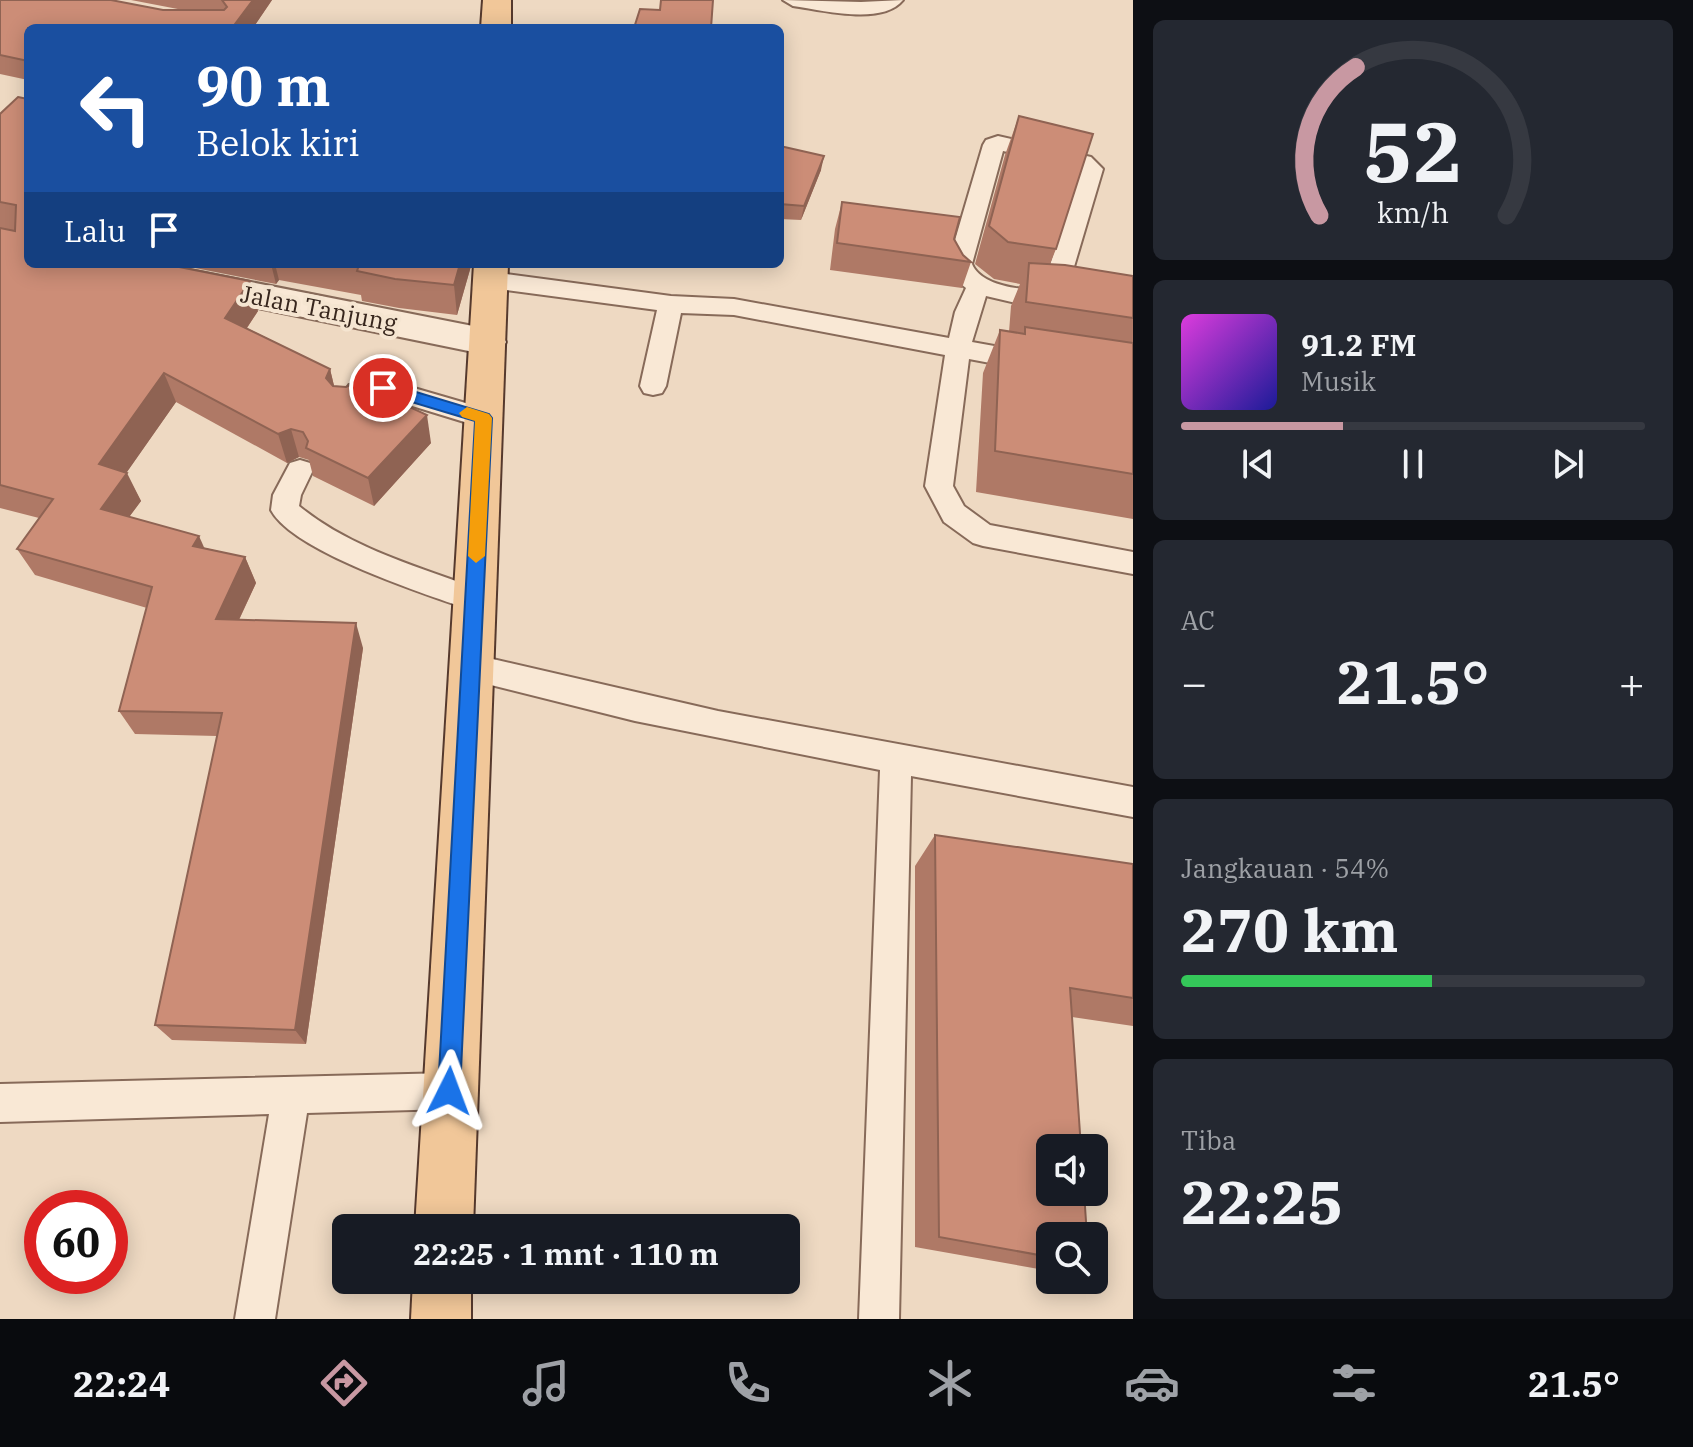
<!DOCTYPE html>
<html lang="id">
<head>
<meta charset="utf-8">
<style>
  :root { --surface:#171b24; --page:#242831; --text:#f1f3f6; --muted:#9ea1a6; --line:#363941; --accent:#c898a2 }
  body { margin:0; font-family:"IBM Plex Serif",serif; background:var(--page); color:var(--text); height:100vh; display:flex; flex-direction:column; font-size:30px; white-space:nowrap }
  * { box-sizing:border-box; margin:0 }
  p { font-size:26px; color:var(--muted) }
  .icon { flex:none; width:44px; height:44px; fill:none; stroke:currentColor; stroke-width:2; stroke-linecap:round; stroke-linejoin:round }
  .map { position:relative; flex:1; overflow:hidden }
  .panel { display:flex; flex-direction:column; gap:20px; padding:20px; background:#0d0f14; width:560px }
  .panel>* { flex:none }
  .guide { position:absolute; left:24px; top:24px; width:760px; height:244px; border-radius:12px; box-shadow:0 4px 20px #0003; background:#1a4fa0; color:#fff; overflow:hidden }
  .controls { position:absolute; left:1036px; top:1134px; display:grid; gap:16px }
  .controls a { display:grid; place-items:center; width:72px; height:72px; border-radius:12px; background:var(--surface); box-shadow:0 4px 20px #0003; font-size:40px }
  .speed { position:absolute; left:24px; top:1190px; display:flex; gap:16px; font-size:40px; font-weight:700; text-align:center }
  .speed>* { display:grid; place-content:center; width:104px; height:104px; border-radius:50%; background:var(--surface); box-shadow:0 4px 20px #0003; line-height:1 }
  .speed .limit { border:12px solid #d22; background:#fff; color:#111 }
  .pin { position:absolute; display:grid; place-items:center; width:68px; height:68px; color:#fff; margin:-34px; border:4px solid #fff; border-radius:50%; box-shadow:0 2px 8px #0007 }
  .me { position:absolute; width:88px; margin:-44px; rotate:3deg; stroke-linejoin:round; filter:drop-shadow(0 0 6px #0008) }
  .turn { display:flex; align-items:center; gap:28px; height:168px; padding:0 40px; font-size:36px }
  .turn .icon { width:104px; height:104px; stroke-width:2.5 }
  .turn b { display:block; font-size:56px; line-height:68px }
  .then { display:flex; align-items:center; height:76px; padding:0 40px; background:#0003; gap:16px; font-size:30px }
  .big { font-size:60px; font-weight:800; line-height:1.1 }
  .panel .tile { flex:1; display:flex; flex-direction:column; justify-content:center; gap:12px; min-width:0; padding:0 28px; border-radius:12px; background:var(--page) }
  .panel .dial { align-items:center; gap:0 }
  .dial svg { height:208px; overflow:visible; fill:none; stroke:var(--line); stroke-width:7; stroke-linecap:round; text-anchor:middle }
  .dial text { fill:var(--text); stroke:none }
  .song { display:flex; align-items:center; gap:24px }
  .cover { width:96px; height:96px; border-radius:12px; background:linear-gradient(135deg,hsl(300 70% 55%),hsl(240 70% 35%)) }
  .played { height:8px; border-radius:4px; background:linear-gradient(90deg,var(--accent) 35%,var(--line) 35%) }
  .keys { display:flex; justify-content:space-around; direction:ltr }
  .heat { display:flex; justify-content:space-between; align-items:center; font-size:44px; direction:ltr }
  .charge { height:12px; border-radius:6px; background:linear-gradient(90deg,#34c759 54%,var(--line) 0) }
  .trip { position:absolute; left:332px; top:1214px; width:468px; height:80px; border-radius:12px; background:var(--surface); box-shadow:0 4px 20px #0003; font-weight:800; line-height:80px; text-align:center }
  .dock { display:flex; height:128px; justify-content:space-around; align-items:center; background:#090b0e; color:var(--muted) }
  .dock .icon { width:56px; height:56px }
  .dock .selected { color:var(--accent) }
  .dock b { font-size:36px; color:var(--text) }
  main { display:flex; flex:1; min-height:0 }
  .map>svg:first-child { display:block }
</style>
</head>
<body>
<main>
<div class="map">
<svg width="1133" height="1319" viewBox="0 0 1133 1319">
  <rect width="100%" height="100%" fill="#eed9c2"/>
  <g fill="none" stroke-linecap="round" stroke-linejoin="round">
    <defs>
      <g id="lane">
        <path d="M783,0L861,2L903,0C882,26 822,10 793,6Z"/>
        <path d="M998,136L1091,157L1103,169L1068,287L1060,301L1033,307L986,296L972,342L1028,352L1037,355L1041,361L1037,367L1028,370L969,359L953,486L964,506L990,525L1133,552V574L983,546L973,543L944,522L925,486L945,355L734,315L681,313L666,386L662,393L653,395L644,393L640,386L657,310L491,288L483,286L479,280L483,274L491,272L671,296L734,299L949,338L955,312L966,288L956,280L948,264L983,145L986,140ZM1003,151L1076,167L1080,171L1042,290C1021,290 981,286 972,264Z"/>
        <path d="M383,379L493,411L497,418L493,425L484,428L383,397L366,400C358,412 354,416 340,412L336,405L349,385Z"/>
        <path d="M300,460L310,463L313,470L301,495L299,506C351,549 422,568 484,591L489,599L484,607L474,611C428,595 293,552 271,510L273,495L290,463Z"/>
        <path d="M471,654L718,711L1133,787V817L911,776L899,1319H859L880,770L635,721L471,680L460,676L456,667L460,658Z"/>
        <path d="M449,1073L462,1078L467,1091L462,1104L449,1109L307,1113L275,1319H235L269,1114L0,1122V1084Z"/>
      </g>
      <path id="street" d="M85,264H160L488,329L501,333L506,342L501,351L488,355L102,276L90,272Z"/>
      <g id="primary">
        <path d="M483,0H511V28H481Z"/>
        <path d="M474,264H508L473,1228H415Z"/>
        <path d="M413,1280H471V1319H411Z"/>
      </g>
    </defs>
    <use href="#lane" stroke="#876a59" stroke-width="4"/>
    <use href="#street" stroke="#876a59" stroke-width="4"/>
    <use href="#primary" stroke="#55392d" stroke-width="4"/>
    <use href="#lane" fill="#f9e8d5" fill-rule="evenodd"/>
    <use href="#street" fill="#f9e8d5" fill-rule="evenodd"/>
    <use href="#primary" fill="#f1c799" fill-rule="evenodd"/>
  </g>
  <g fill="#af7966">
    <path d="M0,0L163,10H183L131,0H272L253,28H28V80L0,74Z"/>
    <path d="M0,114L28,264L258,311L247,328L330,369L334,386L431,443L374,506L313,476L309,460L299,457L287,463L176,402L126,473L141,501L129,517L205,548L245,557L256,583L239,620L363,648L306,1044L172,1040L155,1025L217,736L135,734L119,711L147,608L35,575L17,549L39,518L0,508Z"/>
    <path d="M1019,116L1056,249L1050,264L1133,276V519L976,492L983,373L1000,330L1009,332L1011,306L1020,284L994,279L975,264L1005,155Z"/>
    <path d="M780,146L821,170L801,220L780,219Z"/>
    <path d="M842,202L954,239L963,255L971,262L962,288L830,270L835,229Z"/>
    <path d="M175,264H471V266L457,315L399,308L362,301L361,295L279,280L276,284Z"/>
    <path d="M935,835L1133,864V1026L1072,1017L1050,1236V1271L915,1247V866Z"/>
  </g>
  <g fill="#8f6353">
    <path d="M253,0H272L253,28H232Z"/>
    <path d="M824,156L821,170L801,220L804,206Z"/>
    <path d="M271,264H275L279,280L276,284Z"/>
    <path d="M460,264H471V266L457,315L454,285Z"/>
    <path d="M250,281L258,311L234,347L225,318Z"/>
    <path d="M330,369L337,398L326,378Z"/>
    <path d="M164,373L176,402L113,492L99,464Z"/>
    <path d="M427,415L431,443L374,506L368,478Z"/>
    <path d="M291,429L299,457L287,463L278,434Z"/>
    <path d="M127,473L141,501L115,536L101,509Z"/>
    <path d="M199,536L211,563L193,546Z"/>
    <path d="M245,557L256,583L227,645L216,619Z"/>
    <path d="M356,623L363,648L306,1044L295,1030Z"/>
  </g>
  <g fill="#cc8d77" stroke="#8f6353" stroke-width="2">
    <path d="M0,0H111L163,10H224L227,7L222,0H253L232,28H28V61L0,55Z"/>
    <path d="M661,0H713L711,28H634L640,9L660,10Z"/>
    <path d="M18,97L28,99V264H164L250,281L225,318L330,369L326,378L333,386L346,387L356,382L427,415L368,478L306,448L308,441L303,432L291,429L278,434L164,373L99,464L127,473L101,509L199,536L193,546L245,557L216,619L356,623L295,1030L155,1025L222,713L119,711L152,587L17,549L53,499L0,485V228L15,231L16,205L0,202V114Z"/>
    <path d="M1019,116L1093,134L1056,249L1008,242L989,226Z"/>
    <path d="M780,146L824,156L804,206L780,204Z"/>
    <path d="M842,202L960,217L954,239L963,255L971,262L837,243Z"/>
    <path d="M1029,263L1065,265L1133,276V318L1026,302Z"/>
    <path d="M352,264H460L454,285L395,279L357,271L359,265Z"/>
    <path d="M1025,327L1133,343V474L995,451L1000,330L1025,334Z"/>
    <path d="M935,835L1133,864V998L1070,988L1081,1148H1050V1192H1084L1087,1236H1050V1257L939,1237Z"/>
  </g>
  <path fill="#1a73e8" stroke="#114b97" stroke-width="2" d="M383,382L489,414L492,418L460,1091L457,1099L449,1103L441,1099L438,1091L475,421L378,392L375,388Z"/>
  <path fill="#f59e0b" d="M467,407L489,414L492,418L485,556L476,563L468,556L475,421L462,417L459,413Z"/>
  <g text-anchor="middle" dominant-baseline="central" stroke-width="8" stroke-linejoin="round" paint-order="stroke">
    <g font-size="24" fill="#37261d" stroke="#f5e5d1">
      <text transform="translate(319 308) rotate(11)">Jalan Tanjung</text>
    </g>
  </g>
</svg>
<div class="controls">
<a><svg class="icon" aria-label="sound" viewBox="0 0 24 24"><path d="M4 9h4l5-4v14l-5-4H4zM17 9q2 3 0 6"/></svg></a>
<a><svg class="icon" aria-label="search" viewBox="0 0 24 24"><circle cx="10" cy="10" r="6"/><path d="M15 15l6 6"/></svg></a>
</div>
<div class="speed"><div class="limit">60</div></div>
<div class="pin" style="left:383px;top:388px;background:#d93025"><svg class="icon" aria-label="arrive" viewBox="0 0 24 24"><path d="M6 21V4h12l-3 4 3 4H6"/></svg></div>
<svg class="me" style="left:449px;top:1091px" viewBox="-20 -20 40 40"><path d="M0-17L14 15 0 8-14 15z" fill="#1a73e8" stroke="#fff" stroke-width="4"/></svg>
<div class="trip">22:25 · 1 mnt · 110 m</div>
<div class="guide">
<div class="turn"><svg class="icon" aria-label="left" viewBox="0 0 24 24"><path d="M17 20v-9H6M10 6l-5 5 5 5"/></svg><div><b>90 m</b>Belok kiri</div></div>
<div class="then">Lalu<svg class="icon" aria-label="arrive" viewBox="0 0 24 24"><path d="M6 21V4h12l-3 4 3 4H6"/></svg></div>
</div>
</div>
<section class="panel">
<div class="tile dial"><svg viewBox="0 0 100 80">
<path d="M14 69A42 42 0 1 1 86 69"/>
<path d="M14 69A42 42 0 0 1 28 12" stroke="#c898a2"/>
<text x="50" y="56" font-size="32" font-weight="700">52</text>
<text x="50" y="72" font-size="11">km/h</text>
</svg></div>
<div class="tile">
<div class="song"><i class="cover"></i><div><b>91.2 FM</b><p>Musik</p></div></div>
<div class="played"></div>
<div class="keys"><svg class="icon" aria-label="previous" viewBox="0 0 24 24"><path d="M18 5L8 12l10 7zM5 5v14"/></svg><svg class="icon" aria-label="pause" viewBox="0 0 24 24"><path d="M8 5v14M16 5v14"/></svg><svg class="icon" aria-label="next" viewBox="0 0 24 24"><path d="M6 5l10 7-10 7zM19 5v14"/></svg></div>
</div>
<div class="tile"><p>AC</p>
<div class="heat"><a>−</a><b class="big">21.5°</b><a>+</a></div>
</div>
<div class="tile"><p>Jangkauan · 54%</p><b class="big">270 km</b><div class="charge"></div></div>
<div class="tile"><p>Tiba</p><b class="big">22:25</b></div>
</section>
</main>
<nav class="dock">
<b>22:24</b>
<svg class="icon selected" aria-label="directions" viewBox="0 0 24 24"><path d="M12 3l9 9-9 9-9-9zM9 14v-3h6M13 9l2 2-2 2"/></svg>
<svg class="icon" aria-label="music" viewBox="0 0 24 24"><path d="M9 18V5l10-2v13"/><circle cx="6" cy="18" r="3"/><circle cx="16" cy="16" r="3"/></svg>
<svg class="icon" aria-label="phone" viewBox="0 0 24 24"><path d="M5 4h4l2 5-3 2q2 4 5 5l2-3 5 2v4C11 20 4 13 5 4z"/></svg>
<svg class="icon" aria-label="climate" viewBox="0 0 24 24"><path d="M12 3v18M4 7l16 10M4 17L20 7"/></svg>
<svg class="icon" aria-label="car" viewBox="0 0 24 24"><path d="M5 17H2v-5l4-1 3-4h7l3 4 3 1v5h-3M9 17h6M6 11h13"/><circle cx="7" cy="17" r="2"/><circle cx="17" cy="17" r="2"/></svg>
<svg class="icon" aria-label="filters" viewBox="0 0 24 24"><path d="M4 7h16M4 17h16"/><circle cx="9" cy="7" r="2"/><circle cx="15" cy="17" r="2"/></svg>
<b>21.5°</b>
</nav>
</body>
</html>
